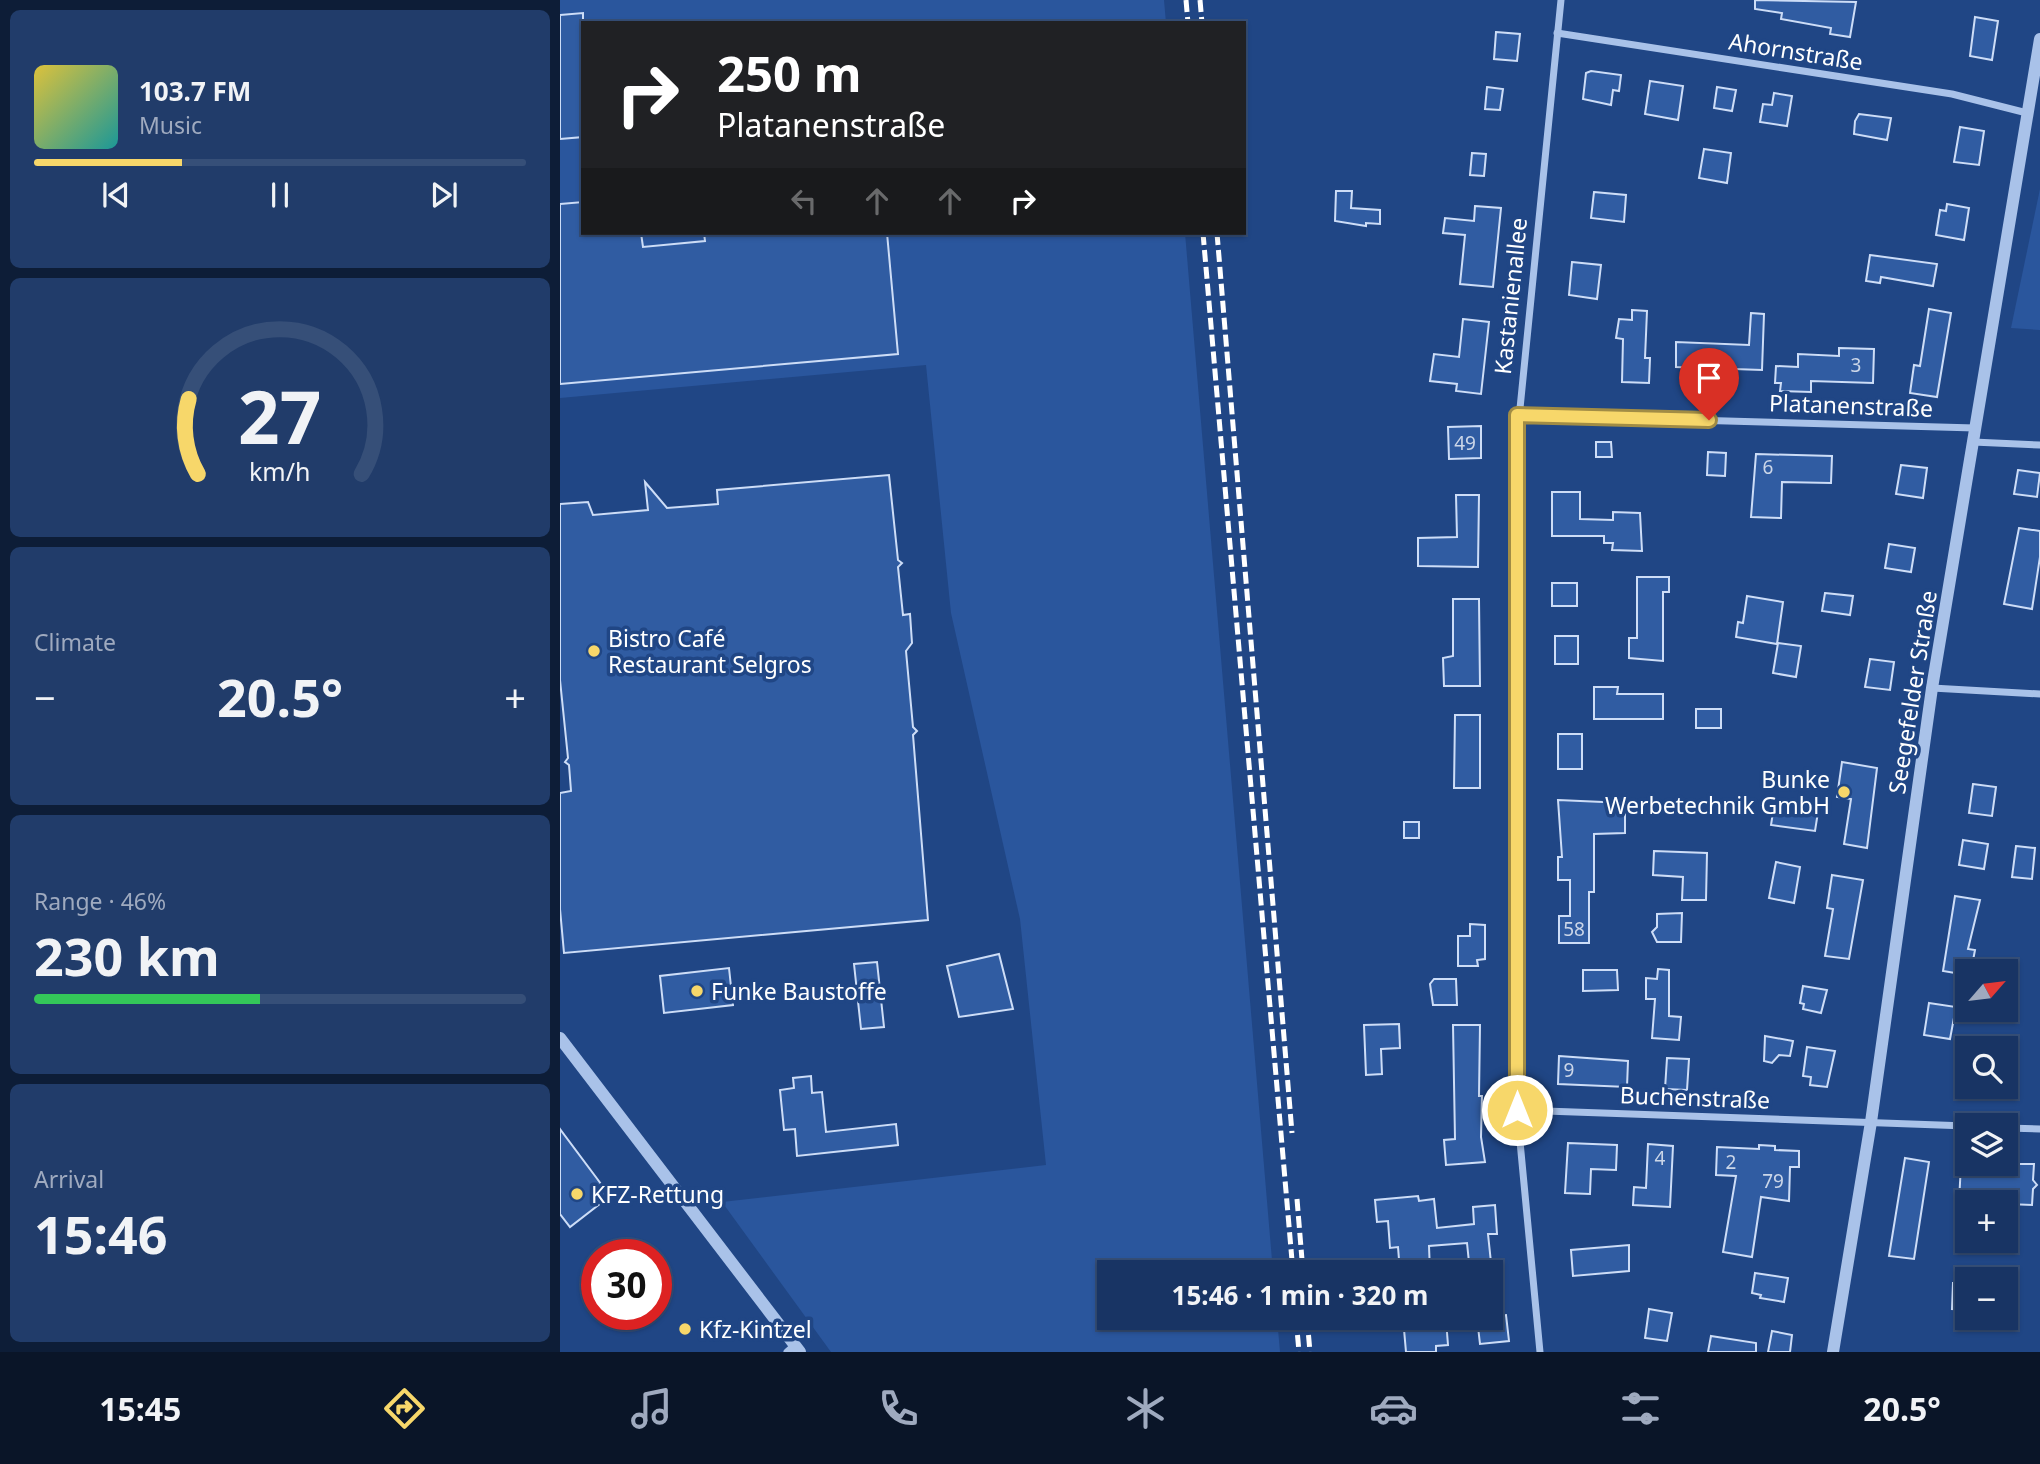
<!DOCTYPE html>
<html lang="en">
<head>
<meta charset="utf-8">
<style>
  :root { --surface:#183464; --page:#213c6a; --text:#f1f3f6; --muted:#9faabf; --line:#364f78; --accent:#f7d76a }
  body { margin:0; font-family:"Noto Sans",sans-serif; background:var(--page); color:var(--text); height:100vh; display:flex; flex-direction:column; font-size:26px; white-space:nowrap }
  * { box-sizing:border-box; margin:0 }
  p { font-size:23px; color:var(--muted) }
  .icon { flex:none; width:38px; height:38px; fill:none; stroke:currentColor; stroke-width:2; stroke-linecap:round; stroke-linejoin:round }
  .map { position:relative; flex:1; overflow:hidden }
  .sheet { display:flex; flex-direction:column; gap:10px; padding:10px; background:#0d1d37; width:560px }
  .sheet>* { flex:none }
  .banner { position:absolute; left:21px; top:21px; width:665px; height:214px; border-radius:0px; box-shadow:0 2px 5px #0004,0 0 0 2px var(--line); background:#202124; color:#fff; overflow:hidden }
  .needle { width:46px; rotate:62deg }
  .tools { position:absolute; left:1395px; top:959px; display:grid; gap:14px }
  .tools a { display:grid; place-items:center; width:63px; height:63px; border-radius:0px; background:var(--surface); box-shadow:0 2px 5px #0004,0 0 0 2px var(--line); font-size:35px }
  .speed { position:absolute; left:21px; top:1239px; display:flex; gap:14px; font-size:35px; font-weight:700; text-align:center }
  .speed>* { display:grid; place-content:center; width:91px; height:91px; border-radius:50%; background:var(--surface); box-shadow:0 2px 5px #0004,0 0 0 2px var(--line); line-height:1 }
  .speed .limit { border:10px solid #d22; background:#fff; color:#111 }
  .pin { position:absolute; display:grid; place-items:center; width:60px; height:60px; color:#fff; margin:-72px -30px; border-radius:50% 50% 50% 0; rotate:-45deg; box-shadow:0 0 7px #0007 }
  .pin .icon { rotate:45deg }
  .me { position:absolute; width:77px; margin:-38px; rotate:0deg; stroke-linejoin:round; filter:drop-shadow(0 0 5px #0008) }
  .turn { display:flex; align-items:center; gap:24px; height:147px; padding:0 21px; font-size:32px }
  .turn .icon { width:91px; height:91px; stroke-width:2.5 }
  .turn b { display:block; font-size:49px; line-height:60px }
  .lanes { display:flex; align-items:center; height:66px; padding:0 21px; background:#0003; justify-content:center; gap:35px; direction:ltr }
  .lanes .off { opacity:.35 }
  .big { font-size:52px; font-weight:700; line-height:1.1 }
  .sheet .widget { flex:1; display:flex; flex-direction:column; justify-content:center; gap:10px; min-width:0; padding:0 24px; border-radius:10px; background:var(--page) }
  .sheet .dial { align-items:center; gap:0 }
  .dial svg { height:182px; overflow:visible; fill:none; stroke:var(--line); stroke-width:7; stroke-linecap:round; text-anchor:middle }
  .dial text { fill:var(--text); stroke:none }
  .song { display:flex; align-items:center; gap:21px }
  .cover { width:84px; height:84px; border-radius:10px; background:linear-gradient(135deg,hsl(50 70% 55%),hsl(180 70% 35%)) }
  .played { height:7px; border-radius:4px; background:linear-gradient(90deg,var(--accent) 30%,var(--line) 30%) }
  .keys { display:flex; justify-content:space-around; direction:ltr }
  .heat { display:flex; justify-content:space-between; align-items:center; font-size:38px; direction:ltr }
  .charge { height:10px; border-radius:5px; background:linear-gradient(90deg,#34c759 46%,var(--line) 0) }
  .trip { position:absolute; left:537px; top:1260px; width:406px; height:70px; border-radius:0px; background:var(--surface); box-shadow:0 2px 5px #0004,0 0 0 2px var(--line); font-weight:700; line-height:70px; text-align:center }
  .dock { display:flex; height:112px; justify-content:space-around; align-items:center; background:#0a1528; color:var(--muted) }
  .dock .icon { width:49px; height:49px }
  .dock .on { color:var(--accent) }
  .dock b { font-size:32px; color:var(--text) }
  main { display:flex; flex:1; min-height:0 }
  .map>svg:first-child { display:block }
</style>
</head>
<body>
<main>
<section class="sheet">
<div class="widget">
<div class="song"><i class="cover"></i><div><b>103.7 FM</b><p>Music</p></div></div>
<div class="played"></div>
<div class="keys"><svg class="icon" aria-label="previous" viewBox="0 0 24 24"><path d="M18 5L8 12l10 7zM5 5v14"/></svg><svg class="icon" aria-label="pause" viewBox="0 0 24 24"><path d="M8 5v14M16 5v14"/></svg><svg class="icon" aria-label="next" viewBox="0 0 24 24"><path d="M6 5l10 7-10 7zM19 5v14"/></svg></div>
</div>
<div class="widget dial"><svg viewBox="0 0 100 80">
<path d="M14 69A42 42 0 1 1 86 69"/>
<path d="M14 69A42 42 0 0 1 10 36" stroke="#f7d76a"/>
<text x="50" y="56" font-size="32" font-weight="700">27</text>
<text x="50" y="72" font-size="11">km/h</text>
</svg></div>
<div class="widget"><p>Climate</p>
<div class="heat"><a>−</a><b class="big">20.5°</b><a>+</a></div>
</div>
<div class="widget"><p>Range · 46%</p><b class="big">230 km</b><div class="charge"></div></div>
<div class="widget"><p>Arrival</p><b class="big">15:46</b></div>
</section>
<div class="map">
<svg width="1480" height="1352" viewBox="0 0 1480 1352">
  <rect width="100%" height="100%" fill="#204685"/>
  <g fill="#2a569d">
    <path d="M0,0H604L606,23H23V233H625L713,1272H550V1318H717L720,1352H271L162,1202L486,1165L460,919L391,613L366,365L0,398Z"/>
    <path d="M1480,189V330L1451,328Z"/>
  </g>
  <g fill="#305ca2" stroke="#cdddf7" stroke-width="2">
    <path d="M1195,0L1296,2L1290,37L1270,34L1271,28L1221,19L1222,13L1195,9Z"/>
    <path d="M23,13V137L0,139V15Z"/>
    <path d="M1415,17L1438,21L1432,60L1410,56Z"/>
    <path d="M936,32L960,34L957,61L934,59Z"/>
    <path d="M1031,71L1061,75L1059,91L1053,90L1051,105L1023,99L1026,73Z"/>
    <path d="M1090,81L1123,86L1118,120L1085,114Z"/>
    <path d="M927,87L943,89L940,110L925,109Z"/>
    <path d="M1157,87L1176,90L1172,111L1154,108Z"/>
    <path d="M1214,93L1232,96L1227,126L1200,122L1203,104L1212,105Z"/>
    <path d="M1299,114L1331,118L1327,140L1294,134L1295,121Z"/>
    <path d="M1400,127L1424,131L1419,165L1394,162Z"/>
    <path d="M1144,149L1171,153L1167,183L1139,178Z"/>
    <path d="M912,153L926,154L924,176L910,175Z"/>
    <path d="M776,191H792L791,208L820,210V224L806,223V226L775,221Z"/>
    <path d="M1034,192L1066,195L1064,222L1031,218Z"/>
    <path d="M23,202V233H81L83,247L145,241L144,233H327L338,354L0,384V204Z"/>
    <path d="M1387,204L1409,208L1404,240L1376,235L1380,210L1386,211Z"/>
    <path d="M915,206L941,208L933,287L900,284L905,235L883,233L885,218L914,221Z"/>
    <path d="M1310,255L1377,264L1373,286L1321,277L1320,283L1306,281Z"/>
    <path d="M1012,262L1041,265L1037,299L1009,295Z"/>
    <path d="M1369,309L1391,313L1377,397L1350,393L1354,365L1360,366Z"/>
    <path d="M1072,310L1087,311L1085,358H1090L1089,383L1062,382L1063,339L1056,338L1059,319L1072,320Z"/>
    <path d="M1191,313L1204,314L1202,370L1116,367V342L1189,345Z"/>
    <path d="M903,319L929,322L921,394L896,391L897,384L870,381L874,354L899,357Z"/>
    <path d="M1279,348L1314,349L1313,383L1251,381V392L1220,391L1221,383H1215L1216,366L1238,367V354L1279,356Z"/>
    <path d="M921,426V458L889,459L888,427Z"/>
    <path d="M1036,442H1051L1052,457H1036Z"/>
    <path d="M1148,452L1166,453L1165,476L1147,475Z"/>
    <path d="M1196,454L1272,456L1271,483L1222,482L1221,518L1191,517Z"/>
    <path d="M1341,465L1367,468L1363,498L1336,494Z"/>
    <path d="M1458,470L1480,473L1477,497L1454,494Z"/>
    <path d="M329,475L338,560L342,563L338,567L343,615L350,614L352,643L346,651L353,727L357,731L353,735L368,920L4,953L0,909V793L11,791L9,765L5,762L8,758L0,680V504L28,502L33,515L88,510L85,482L107,508L158,504L157,490Z"/>
    <path d="M992,492H1020V519L1053,520V512L1080,513L1082,551L1052,550L1053,543H1044V536H992Z"/>
    <path d="M896,495H919L918,567L858,566V538L897,537Z"/>
    <path d="M1459,528L1480,531V557L1472,609L1444,604Z"/>
    <path d="M1329,544L1355,548L1351,572L1325,568Z"/>
    <path d="M1077,577H1109V592H1103V661L1069,658V638H1077Z"/>
    <rect x="992" y="583" width="25" height="23"/>
    <path d="M1265,593L1293,596L1290,615L1262,611Z"/>
    <path d="M1187,596L1223,602L1217,644L1176,637L1178,622L1183,623Z"/>
    <path d="M893,599H919L920,686H884L883,658L893,656Z"/>
    <rect x="995" y="636" width="23" height="28"/>
    <path d="M1218,643L1241,646L1236,677L1213,673Z"/>
    <path d="M1310,659L1334,662L1330,690L1305,687Z"/>
    <path d="M1034,687H1058L1057,694H1103V719H1034Z"/>
    <rect x="1136" y="709" width="25" height="19"/>
    <path d="M895,715H920V788H894Z"/>
    <rect x="998" y="734" width="24" height="35"/>
    <path d="M1282,762L1317,768L1307,848L1284,844L1291,799L1277,797Z"/>
    <path d="M1413,784L1436,787L1432,816L1409,813Z"/>
    <path d="M998,800L1065,803V833L1034,834V892H1029V943H999V916H1010V880H998V857H1002Z"/>
    <path d="M1214,806L1258,812L1255,831L1211,825Z"/>
    <rect x="844" y="822" width="15" height="16"/>
    <path d="M1403,840L1428,844L1424,869L1399,865Z"/>
    <path d="M1456,846L1475,848L1472,879L1452,877Z"/>
    <path d="M1094,851L1147,853L1146,900H1122L1123,877L1093,875Z"/>
    <path d="M1216,862L1240,867L1234,903L1209,898Z"/>
    <path d="M1272,875L1303,880L1289,959L1265,956L1273,909L1267,908Z"/>
    <path d="M1395,896L1420,900L1408,949L1415,950L1411,971H1407V975L1383,971Z"/>
    <path d="M1122,913L1121,942H1097L1092,932L1097,927V914Z"/>
    <path d="M910,924L925,925V959L917,960L918,966H898V936H910Z"/>
    <path d="M439,954L453,1009L399,1017L387,966Z"/>
    <path d="M317,962L324,1027L301,1029L294,964Z"/>
    <path d="M169,968L173,1005L104,1013L100,976Z"/>
    <path d="M1098,969L1109,970V1016L1121,1017L1119,1040L1092,1038L1095,999H1086V978L1097,979Z"/>
    <path d="M1023,970H1057L1058,990L1023,991Z"/>
    <path d="M874,979H896L897,1005H873L870,984Z"/>
    <path d="M1243,986L1267,990L1261,1013L1243,1009L1244,1004L1240,1003Z"/>
    <path d="M1369,1003L1396,1007L1390,1039L1364,1035Z"/>
    <path d="M839,1024L840,1048L821,1049L822,1074L806,1075L804,1025Z"/>
    <path d="M893,1025H920L919,1096H922L921,1137L925,1162L886,1165L884,1140L895,1139Z"/>
    <path d="M1205,1036L1233,1041L1230,1056L1219,1055L1212,1063L1204,1061Z"/>
    <path d="M1247,1047L1275,1051L1267,1087L1250,1085L1251,1077L1243,1076Z"/>
    <path d="M999,1056L1068,1061L1067,1087L998,1084Z"/>
    <path d="M1107,1058L1129,1059L1127,1090L1105,1089Z"/>
    <path d="M251,1076L252,1093L262,1092L266,1132L336,1124L338,1145L237,1156L235,1129L224,1130L220,1090L234,1088L233,1078Z"/>
    <path d="M0,1129L50,1196L10,1227L0,1214Z"/>
    <path d="M1008,1143L1057,1145L1056,1170L1031,1169L1030,1194L1005,1193Z"/>
    <path d="M1088,1144L1113,1146L1110,1207L1073,1205L1074,1187L1086,1188Z"/>
    <path d="M1199,1145L1215,1146V1150L1239,1151V1167H1230L1229,1201L1201,1197L1192,1257L1163,1252L1176,1176L1156,1175L1157,1147L1199,1149Z"/>
    <path d="M1345,1158L1369,1162L1354,1259L1329,1256Z"/>
    <path d="M1401,1164H1474L1473,1180L1477,1185L1473,1189L1472,1205L1399,1202Z"/>
    <path d="M858,1196L859,1201L874,1199L877,1228L914,1224L913,1207L935,1205L937,1234H928L932,1272H910L907,1243L869,1246L870,1272H840L838,1247L830,1248L828,1221L817,1222L815,1200Z"/>
    <path d="M1069,1245V1271L1013,1276L1011,1250Z"/>
    <path d="M1195,1273L1228,1278L1224,1302L1200,1298L1201,1295L1192,1293Z"/>
    <path d="M1393,1283H1407V1310L1392,1309Z"/>
    <path d="M1089,1309L1112,1313L1107,1341L1085,1338Z"/>
    <path d="M946,1315L949,1341L920,1344L917,1318Z"/>
    <path d="M843,1318L886,1320L888,1345L876,1346V1352H846Z"/>
    <path d="M1212,1331L1232,1335L1230,1352H1208Z"/>
    <path d="M1151,1336L1196,1343V1352H1148Z"/>
  </g>
  <g fill="none" stroke-linecap="round" stroke-linejoin="round">
    <g stroke="#a9c2e9" stroke-width="7">
      <path d="M997,33L1392,94L1467,113"/>
      <path d="M957,415L1415,428"/>
      <path d="M1413,442L1480,445"/>
      <path d="M1372,688L1480,694"/>
      <path d="M957,1110L1407,1126"/>
      <path d="M1446,1128L1480,1129"/>
      <path d="M227,1352L235,1345"/>
      <path d="M980,1352L957,1110L955,458L1001,0"/>
    </g>
    <g stroke="#a9c2e9" stroke-width="12">
      <path d="M0,1038L240,1352"/>
      <path d="M1273,1352L1311,1122L1372,688L1480,39"/>
    </g>
    <g stroke="#fff" stroke-width="5" stroke-dasharray="12 5" stroke-linecap="butt">
      <path d="M626,0L628,23"/>
      <path d="M640,0L642,23"/>
      <path d="M643,233L733,1272"/>
      <path d="M657,233L732,1133"/>
      <path d="M737,1199L743,1272"/>
      <path d="M736,1318L739,1352"/>
      <path d="M747,1318L750,1352"/>
    </g>
  </g>
  <g fill="none" stroke-linecap="round" stroke-linejoin="round">
    <defs>
      <path id="route" d="M957,1110V415L1149,420"/>
    </defs>
    <use href="#route" stroke="#a18c45" stroke-width="18"/>
    <use href="#route" stroke="#f7d76a" stroke-width="12"/>
  </g>
  <g fill="#f7d76a" stroke="#204685" stroke-width="2.5">
    <circle cx="34" cy="651" r="7"/>
    <circle cx="1284" cy="792" r="7"/>
    <circle cx="137" cy="991" r="7"/>
    <circle cx="17" cy="1194" r="7"/>
    <circle cx="125" cy="1329" r="7"/>
  </g>
  <g text-anchor="middle" dominant-baseline="central" stroke-width="7" stroke-linejoin="round" paint-order="stroke">
    <g font-size="19" fill="#cbd6e8">
      <text x="1296" y="365">3</text>
      <text x="905" y="443">49</text>
      <text x="1208" y="467">6</text>
      <text x="1014" y="929">58</text>
      <text x="1009" y="1070">9</text>
      <text x="1100" y="1158">4</text>
      <text x="1171" y="1162">2</text>
      <text x="1213" y="1181">79</text>
    </g>
    <g font-size="23" fill="#fff" stroke="#204685">
      <text transform="translate(1236 51) rotate(9)">Ahornstraße</text>
      <text transform="translate(950 296) rotate(-84)">Kastanienallee</text>
      <text transform="translate(1291 405) rotate(2)">Platanenstraße</text>
      <text transform="translate(1352 692) rotate(-81)">Seegefelder Straße</text>
      <text transform="translate(1135 1097) rotate(2)">Buchenstraße</text>
    </g>
    <g font-size="23" fill="#fff" stroke="#204685" text-anchor="start">
      <text x="48" y="638">Bistro Café<tspan x="48" dy="26">Restaurant Selgros</tspan></text>
      <text x="1270" y="779" text-anchor="end">Bunke<tspan x="1270" dy="26">Werbetechnik GmbH</tspan></text>
      <text x="151" y="991">Funke Baustoffe</text>
      <text x="31" y="1194">KFZ-Rettung</text>
      <text x="139" y="1329">Kfz-Kintzel</text>
    </g>
  </g>
</svg>
<div class="tools">
<a><svg class="needle" viewBox="-14 -14 28 28"><path d="M0-13l5 13h-10z" fill="#e53935"/><path d="M0 13l5-13h-10z" fill="#9faabf"/></svg></a>
<a><svg class="icon" aria-label="search" viewBox="0 0 24 24"><circle cx="10" cy="10" r="6"/><path d="M15 15l6 6"/></svg></a>
<a><svg class="icon" aria-label="layers" viewBox="0 0 24 24"><path d="M12 4l9 5-9 5-9-5zM3 14l9 5 9-5"/></svg></a>
<a>+</a>
<a>−</a>
</div>
<div class="speed"><div class="limit">30</div></div>
<div class="pin" style="left:1149px;top:420px;background:#d93025"><svg class="icon" aria-label="arrive" viewBox="0 0 24 24"><path d="M6 21V4h12l-3 4 3 4H6"/></svg></div>
<svg class="me" style="left:957px;top:1110px" viewBox="-20 -20 40 40"><circle r="17" fill="#f7d76a" stroke="#fff" stroke-width="3"/><path d="M0-11L8 9 0 5-8 9z" fill="#fff"/></svg>
<div class="trip">15:46 · 1 min · 320 m</div>
<div class="banner">
<div class="turn"><svg class="icon" aria-label="right" viewBox="0 0 24 24"><path d="M7 20v-9h11M14 6l5 5-5 5"/></svg><div><b>250 m</b>Platanenstraße</div></div>
<div class="lanes"><svg class="icon off" aria-label="left" viewBox="0 0 24 24"><path d="M17 20v-9H6M10 6l-5 5 5 5"/></svg><svg class="icon off" aria-label="ahead" viewBox="0 0 24 24"><path d="M12 20V5M6 11l6-6 6 6"/></svg><svg class="icon off" aria-label="ahead" viewBox="0 0 24 24"><path d="M12 20V5M6 11l6-6 6 6"/></svg><svg class="icon" aria-label="right" viewBox="0 0 24 24"><path d="M7 20v-9h11M14 6l5 5-5 5"/></svg></div>
</div>
</div>
</main>
<nav class="dock">
<b>15:45</b>
<svg class="icon on" aria-label="directions" viewBox="0 0 24 24"><path d="M12 3l9 9-9 9-9-9zM9 14v-3h6M13 9l2 2-2 2"/></svg>
<svg class="icon" aria-label="music" viewBox="0 0 24 24"><path d="M9 18V5l10-2v13"/><circle cx="6" cy="18" r="3"/><circle cx="16" cy="16" r="3"/></svg>
<svg class="icon" aria-label="phone" viewBox="0 0 24 24"><path d="M5 4h4l2 5-3 2q2 4 5 5l2-3 5 2v4C11 20 4 13 5 4z"/></svg>
<svg class="icon" aria-label="climate" viewBox="0 0 24 24"><path d="M12 3v18M4 7l16 10M4 17L20 7"/></svg>
<svg class="icon" aria-label="car" viewBox="0 0 24 24"><path d="M5 17H2v-5l4-1 3-4h7l3 4 3 1v5h-3M9 17h6M6 11h13"/><circle cx="7" cy="17" r="2"/><circle cx="17" cy="17" r="2"/></svg>
<svg class="icon" aria-label="filters" viewBox="0 0 24 24"><path d="M4 7h16M4 17h16"/><circle cx="9" cy="7" r="2"/><circle cx="15" cy="17" r="2"/></svg>
<b>20.5°</b>
</nav>
</body>
</html>
